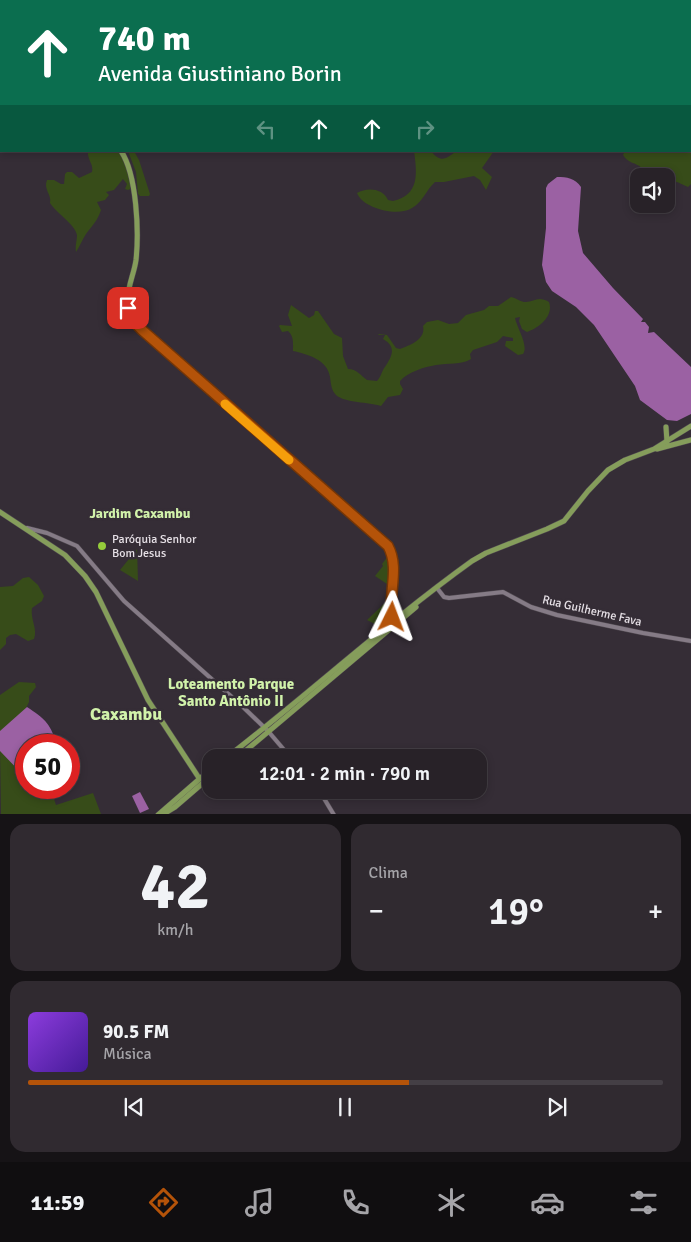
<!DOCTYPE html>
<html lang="pt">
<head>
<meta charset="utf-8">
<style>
  :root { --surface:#282228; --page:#302a30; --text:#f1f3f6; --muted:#a5a4a8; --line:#443f45; --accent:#b45309 }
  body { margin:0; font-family:Signika,sans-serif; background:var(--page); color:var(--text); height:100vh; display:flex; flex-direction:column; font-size:19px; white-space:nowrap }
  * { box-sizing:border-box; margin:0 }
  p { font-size:16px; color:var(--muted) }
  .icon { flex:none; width:28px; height:28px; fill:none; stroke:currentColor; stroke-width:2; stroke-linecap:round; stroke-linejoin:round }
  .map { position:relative; height:814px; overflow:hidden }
  .panel { display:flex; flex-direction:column; gap:10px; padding:10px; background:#161316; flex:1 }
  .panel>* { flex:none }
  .banner { position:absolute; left:0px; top:0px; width:691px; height:152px; box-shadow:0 2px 8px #0003,0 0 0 1px var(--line); background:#0b6e4f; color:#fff; overflow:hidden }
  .buttons { position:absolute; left:630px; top:168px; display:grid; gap:10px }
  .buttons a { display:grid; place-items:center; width:45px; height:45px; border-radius:10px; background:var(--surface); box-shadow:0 2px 8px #0003,0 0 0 1px var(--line); font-size:25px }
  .speed { position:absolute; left:15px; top:734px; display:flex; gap:10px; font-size:25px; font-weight:700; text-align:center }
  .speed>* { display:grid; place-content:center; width:65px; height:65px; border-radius:50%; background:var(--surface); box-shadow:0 2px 8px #0003,0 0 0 1px var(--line); line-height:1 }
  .speed .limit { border:8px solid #d22; background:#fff; color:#111 }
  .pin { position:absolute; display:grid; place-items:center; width:42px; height:42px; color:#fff; margin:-21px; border-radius:10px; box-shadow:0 2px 8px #0006 }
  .me { position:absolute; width:55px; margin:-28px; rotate:3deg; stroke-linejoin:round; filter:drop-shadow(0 0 4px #0008) }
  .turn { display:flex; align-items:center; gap:18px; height:105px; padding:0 15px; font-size:22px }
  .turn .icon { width:65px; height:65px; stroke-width:2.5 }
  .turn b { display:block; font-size:35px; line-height:42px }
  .lanes { display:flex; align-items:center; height:48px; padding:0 15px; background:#0003; justify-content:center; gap:25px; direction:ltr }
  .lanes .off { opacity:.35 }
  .big { font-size:38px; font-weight:600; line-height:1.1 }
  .panel .tile { flex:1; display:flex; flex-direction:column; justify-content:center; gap:8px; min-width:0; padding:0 18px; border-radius:15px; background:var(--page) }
  .panel .dial { align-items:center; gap:0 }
  .dial b { font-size:65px; line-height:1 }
  .song { display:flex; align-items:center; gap:15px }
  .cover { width:60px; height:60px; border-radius:8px; background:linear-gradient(135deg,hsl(270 70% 55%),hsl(260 70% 35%)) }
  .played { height:5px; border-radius:2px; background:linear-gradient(90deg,var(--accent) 60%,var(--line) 60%) }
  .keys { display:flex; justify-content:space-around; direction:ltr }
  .heat { display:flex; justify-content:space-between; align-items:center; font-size:28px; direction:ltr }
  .panel .tiles { flex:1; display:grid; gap:10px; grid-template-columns:1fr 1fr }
  .tile:last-child { grid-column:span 2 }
  .trip { position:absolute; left:202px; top:749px; width:285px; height:50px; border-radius:15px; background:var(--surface); box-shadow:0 2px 8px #0003,0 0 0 1px var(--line); font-weight:600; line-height:50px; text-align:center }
  .dock { display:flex; height:80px; justify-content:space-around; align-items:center; background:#100e10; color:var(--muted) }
  .dock .icon { width:35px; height:35px }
  .dock .selected { color:var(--accent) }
  .dock b { font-size:22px; color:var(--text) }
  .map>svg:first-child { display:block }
</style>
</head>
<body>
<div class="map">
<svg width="691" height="815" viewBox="0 0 691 815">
  <rect width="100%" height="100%" fill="#352d36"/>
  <g fill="#374c19">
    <path d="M690,13L691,184L688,187L677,182L666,180V176H653L654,171L651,167L642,168C635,162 629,164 623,155L625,151H690Z"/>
    <path d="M88,151H124L130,166V189L128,190L125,189L127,184L123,179L114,190L106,192L109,195L105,200L97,202L101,210C98,220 92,226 86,234C82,240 80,246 76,252C75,246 77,240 77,235C75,224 57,214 50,203C52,195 43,189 47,180H54L61,184H64L65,174L67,172H72L79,178L92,172C94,164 87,160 88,151Z"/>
    <path d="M128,151H134L139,160L150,194L149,196H140L138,194L136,172Z"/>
    <path d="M414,151H431C442,165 447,157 457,151H494L482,168L492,177L486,190L480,180L474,176L444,182H435C426,190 423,202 412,208C399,217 363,209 357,193C367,187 383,188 388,200L393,201C420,195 417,173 414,151Z"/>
    <path d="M511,297C516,298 519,301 524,302C534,303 537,295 549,302C554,316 539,328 527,332L522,329L519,321L520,317L515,318C517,328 529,346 523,354L518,355L505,346L506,341H513V338L503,336L497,342L473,350L470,354L471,359C461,365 448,363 436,365C424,367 408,372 400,381V384L403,389L400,395L388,397L381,406C369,402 345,403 336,395C331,390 331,383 330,377C328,360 307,354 293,351C293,343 294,336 288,331L282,332L279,326L280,325L292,326L288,315L291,305L309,318L314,315L315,311H318L334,334L342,338L343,356L348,369C357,369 360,375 367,380L377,381C380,378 381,374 383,370C390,359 399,348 383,339L385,335H378L379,334L387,335L396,348L400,349C411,345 426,339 423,326L427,322L438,320L449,324L458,323L466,315L484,310L489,306H498Z"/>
    <path d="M137,549L138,581L120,570Z"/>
    <path d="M388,556L390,558V582L387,584L375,576L383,566L382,564Z"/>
    <path d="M29,577L38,585L44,596L42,601L32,608C30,619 38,629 34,639L28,641L16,634L10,635L6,638V644L0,650V587L13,586L23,578Z"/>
    <path d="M387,601L383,623L377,625L367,620Z"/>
    <path d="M19,682L35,683L36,687L29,696V702L21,718L0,740V695Z"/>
    <path d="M0,746L26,774V788H45L46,792L49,788H56L54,799L56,805L93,793L101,814H1Z"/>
  </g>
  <g fill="#9b61a3">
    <path d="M557,177C567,177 575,178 581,187L578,231L583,253L613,288L643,319L641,322H645L649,327L648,333L654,332L691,367V414L677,421L667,420L640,400L635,386L594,325L576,307L552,291L546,282L542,265L546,228V188L548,184Z"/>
    <path d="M27,707C44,718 50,723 56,742L54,745H26V774L24,776L0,751V731Z"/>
    <path d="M140,792L149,809L140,813L132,796Z"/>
  </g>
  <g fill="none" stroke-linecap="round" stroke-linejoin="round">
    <defs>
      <g id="minor">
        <path d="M244,0L246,1"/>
        <path d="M414,1L415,0"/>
        <path d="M27,528L47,533L77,546L124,601L242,706L268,731L291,758"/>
        <path d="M437,588L444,597L449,598L503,592L531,607L557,615L643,633L691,641"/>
        <path d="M319,790L334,815"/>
      </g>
      <g id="major">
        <path d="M17,1L18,0"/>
        <path d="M121,151C137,175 139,232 136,260C134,275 126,289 128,304C129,315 135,323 142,330L388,546C394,557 394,578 393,589C392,603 387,612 397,623"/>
        <path d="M666,427L667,442"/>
        <path d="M657,449L691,440"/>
        <path d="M0,512L65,555L85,576L96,592L148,700L199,778"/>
        <path d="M226,758C309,694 387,622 472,561L486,553L547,529L564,521L588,491L608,470L625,460L654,449L691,426"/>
        <path d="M237,758L416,607"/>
        <path d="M158,815L211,769"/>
        <path d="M162,815L175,807L211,776"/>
      </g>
    </defs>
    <use href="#minor" stroke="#514a51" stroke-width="5"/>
    <use href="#major" stroke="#514a51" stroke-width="6"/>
    <use href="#minor" stroke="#857b86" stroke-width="4"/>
    <use href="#major" stroke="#859d5b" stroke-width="5"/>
  </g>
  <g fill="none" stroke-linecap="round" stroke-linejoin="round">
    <defs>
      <path id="route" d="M128,308L135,323L142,330L388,546C400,568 388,594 392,617"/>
    </defs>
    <use href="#route" stroke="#753606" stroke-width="12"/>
    <use href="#route" stroke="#b45309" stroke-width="9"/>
    <path stroke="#f59e0b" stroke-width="9" d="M225,404L289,460"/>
  </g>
  <circle fill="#95cc3b" stroke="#352d36" stroke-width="2" cx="102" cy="546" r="5"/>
  <g text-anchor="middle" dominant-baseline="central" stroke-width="5" stroke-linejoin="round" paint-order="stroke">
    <g font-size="12" fill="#e6e0e6" stroke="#352d36" text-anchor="start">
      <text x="112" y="539">Paróquia Senhor<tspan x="112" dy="14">Bom Jesus</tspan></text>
    </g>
    <g font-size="12" fill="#e6e0e6" stroke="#352d36">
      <text transform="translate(592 611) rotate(13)">Rua Guilherme Fava</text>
    </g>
    <g font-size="14" font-weight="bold" fill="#d1f2aa" stroke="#352d36">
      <text x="140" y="513">Jardim Caxambu</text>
    </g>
    <g font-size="15" font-weight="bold" fill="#d1f2aa" stroke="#352d36">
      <text x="231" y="684">Loteamento Parque<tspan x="231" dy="17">Santo Antônio II</tspan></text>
    </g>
    <g font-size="18" font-weight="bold" fill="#d1f2aa" stroke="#352d36">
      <text x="126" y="714">Caxambu</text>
    </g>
  </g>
</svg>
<div class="buttons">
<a><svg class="icon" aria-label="sound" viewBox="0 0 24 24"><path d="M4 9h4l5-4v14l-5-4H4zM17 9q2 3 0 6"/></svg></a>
</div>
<div class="speed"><div class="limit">50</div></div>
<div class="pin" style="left:128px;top:308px;background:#d93025"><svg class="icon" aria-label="arrive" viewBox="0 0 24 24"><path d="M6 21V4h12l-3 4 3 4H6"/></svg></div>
<svg class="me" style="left:392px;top:617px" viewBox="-20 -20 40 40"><path d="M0-17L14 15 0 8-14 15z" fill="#b45309" stroke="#fff" stroke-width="4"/></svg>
<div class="trip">12:01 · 2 min · 790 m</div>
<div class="banner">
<div class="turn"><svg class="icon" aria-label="ahead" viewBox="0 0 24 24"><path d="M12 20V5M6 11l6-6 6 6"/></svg><div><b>740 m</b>Avenida Giustiniano Borin</div></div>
<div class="lanes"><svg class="icon off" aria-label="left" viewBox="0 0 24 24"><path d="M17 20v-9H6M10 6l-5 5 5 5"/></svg><svg class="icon" aria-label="ahead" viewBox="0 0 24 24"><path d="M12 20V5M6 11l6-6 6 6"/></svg><svg class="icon" aria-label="ahead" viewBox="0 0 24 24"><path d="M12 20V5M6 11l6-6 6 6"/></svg><svg class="icon off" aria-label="right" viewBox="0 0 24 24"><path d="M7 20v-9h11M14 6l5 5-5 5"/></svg></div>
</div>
</div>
<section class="panel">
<div class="tiles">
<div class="tile dial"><b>42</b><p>km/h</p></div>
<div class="tile"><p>Clima</p>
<div class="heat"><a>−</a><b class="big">19°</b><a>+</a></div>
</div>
<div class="tile">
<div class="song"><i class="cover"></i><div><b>90.5 FM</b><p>Música</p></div></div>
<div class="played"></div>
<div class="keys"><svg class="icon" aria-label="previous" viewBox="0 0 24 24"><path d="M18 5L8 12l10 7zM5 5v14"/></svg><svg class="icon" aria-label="pause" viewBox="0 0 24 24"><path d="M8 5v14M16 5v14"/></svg><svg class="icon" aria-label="next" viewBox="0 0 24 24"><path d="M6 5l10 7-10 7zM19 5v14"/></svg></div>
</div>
</div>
</section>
<nav class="dock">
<b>11:59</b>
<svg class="icon selected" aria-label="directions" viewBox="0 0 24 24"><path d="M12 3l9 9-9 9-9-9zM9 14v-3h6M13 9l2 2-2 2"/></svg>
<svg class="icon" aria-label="music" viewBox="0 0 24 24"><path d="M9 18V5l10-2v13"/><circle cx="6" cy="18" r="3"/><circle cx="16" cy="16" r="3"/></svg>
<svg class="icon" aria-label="phone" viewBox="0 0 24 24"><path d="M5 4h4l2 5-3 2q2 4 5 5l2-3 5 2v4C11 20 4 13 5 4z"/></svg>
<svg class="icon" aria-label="climate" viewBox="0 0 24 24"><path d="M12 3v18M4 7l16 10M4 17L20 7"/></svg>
<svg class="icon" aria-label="car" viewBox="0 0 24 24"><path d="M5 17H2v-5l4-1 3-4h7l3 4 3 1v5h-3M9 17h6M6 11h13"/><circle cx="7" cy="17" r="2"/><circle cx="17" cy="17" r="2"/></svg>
<svg class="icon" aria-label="filters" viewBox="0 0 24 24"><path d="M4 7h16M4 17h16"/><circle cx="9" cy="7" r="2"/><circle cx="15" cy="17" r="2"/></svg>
</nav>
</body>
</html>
